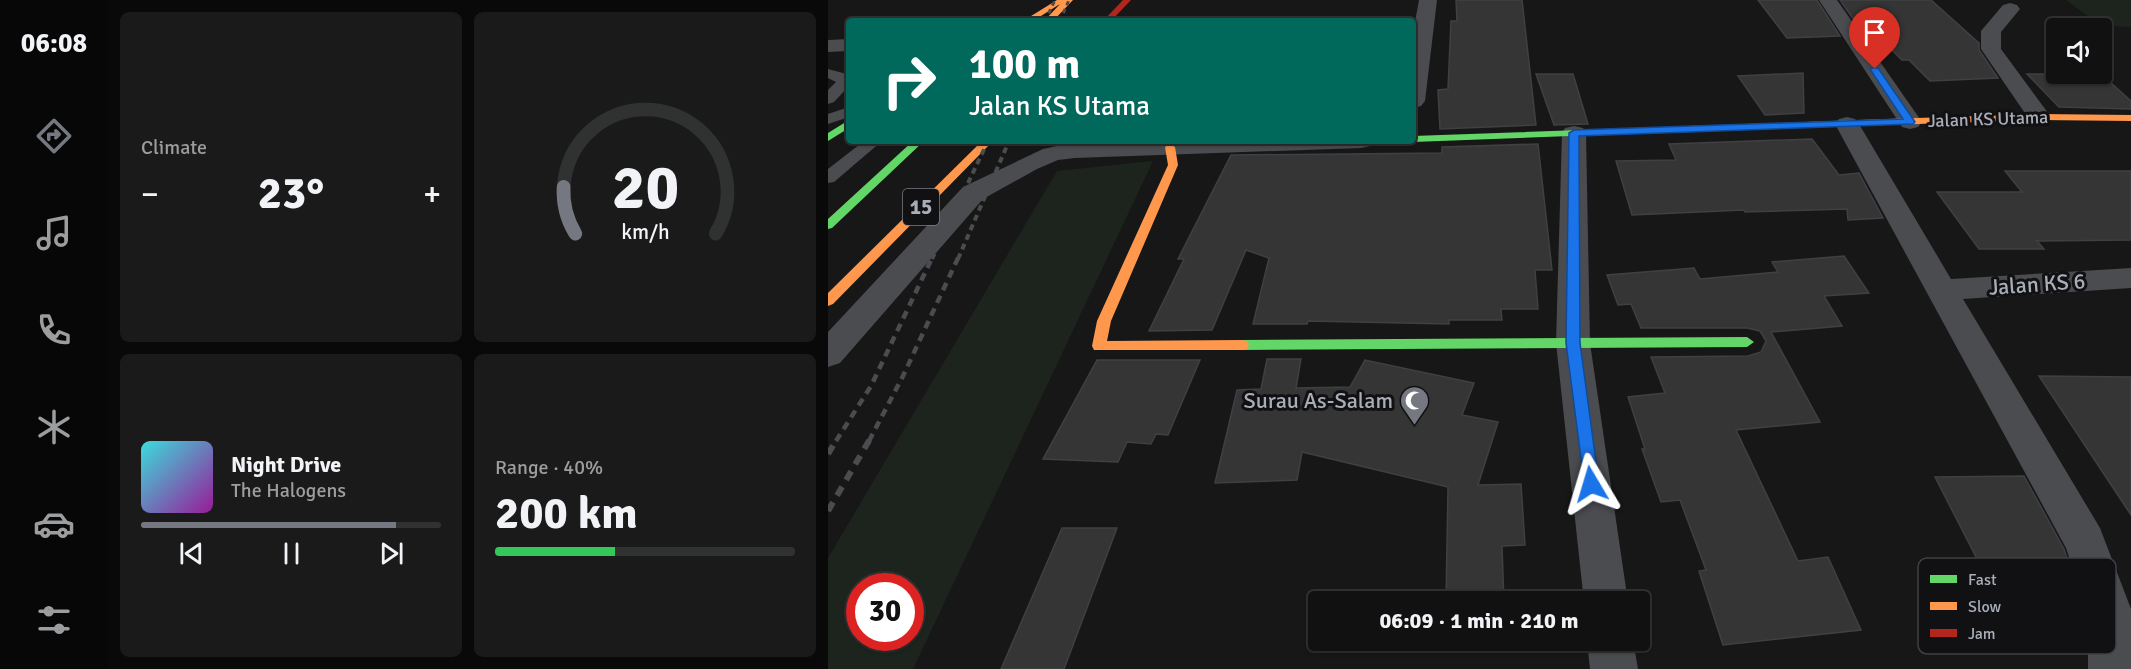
<!DOCTYPE html>
<html lang="en">
<head>
<meta charset="utf-8">
<style>
  :root { --surface:#111; --page:#1a1a1a; --text:#f1f3f6; --muted:#9c9d9f; --line:#303131; --accent:#757880 }
  body { margin:0; font-family:Signika,sans-serif; background:var(--page); color:var(--text); height:100vh; display:flex; flex-direction:column; font-size:22px; white-space:nowrap }
  * { box-sizing:border-box; margin:0 }
  p { font-size:20px; color:var(--muted) }
  .icon { flex:none; width:33px; height:33px; fill:none; stroke:currentColor; stroke-width:2; stroke-linecap:round; stroke-linejoin:round }
  .map { position:relative; flex:1; overflow:hidden }
  .drawer { display:flex; flex-direction:column; gap:12px; padding:12px; background:#090909; width:720px }
  .drawer>* { flex:none }
  .top-card { position:absolute; left:18px; top:18px; width:570px; height:126px; border-radius:6px; box-shadow:0 2px 4px #0004,0 0 0 2px var(--line); background:#00695c; color:#fff; overflow:hidden }
  .buttons { position:absolute; left:1218px; top:18px; display:grid; gap:12px }
  .buttons a { display:grid; place-items:center; width:66px; height:66px; border-radius:6px; background:var(--surface); box-shadow:0 2px 4px #0004,0 0 0 2px var(--line); font-size:30px }
  .speed { position:absolute; left:18px; top:573px; display:flex; gap:12px; font-size:30px; font-weight:700; text-align:center }
  .speed>* { display:grid; place-content:center; width:78px; height:78px; border-radius:50%; background:var(--surface); box-shadow:0 2px 4px #0004,0 0 0 2px var(--line); line-height:1 }
  .speed .limit { border:9px solid #d22; background:#fff; color:#111 }
  .pin { position:absolute; display:grid; place-items:center; width:51px; height:51px; color:#fff; margin:-62px -26px; border-radius:50% 50% 50% 0; rotate:-45deg; box-shadow:0 0 6px #0007 }
  .pin .icon { rotate:45deg }
  .me { position:absolute; width:66px; margin:-33px; rotate:353deg; stroke-linejoin:round; filter:drop-shadow(0 0 4px #0008) }
  .turn { display:flex; align-items:center; gap:21px; height:126px; padding:0 24px; font-size:27px }
  .turn .icon { width:78px; height:78px; stroke-width:2.5 }
  .turn b { display:block; font-size:42px; line-height:51px }
  .big { font-size:45px; font-weight:700; line-height:1.1 }
  .drawer .widget { flex:1; display:flex; flex-direction:column; justify-content:center; gap:9px; min-width:0; padding:0 21px; border-radius:9px; background:var(--page) }
  .drawer .dial { align-items:center; gap:0 }
  .dial svg { height:156px; overflow:visible; fill:none; stroke:var(--line); stroke-width:7; stroke-linecap:round; text-anchor:middle }
  .dial text { fill:var(--text); stroke:none }
  .song { display:flex; align-items:center; gap:18px }
  .cover { width:72px; height:72px; border-radius:9px; background:linear-gradient(135deg,hsl(180 70% 55%),hsl(300 70% 35%)) }
  .played { height:6px; border-radius:3px; background:linear-gradient(90deg,var(--accent) 85%,var(--line) 85%) }
  .keys { display:flex; justify-content:space-around; direction:ltr }
  .heat { display:flex; justify-content:space-between; align-items:center; font-size:33px; direction:ltr }
  .charge { height:9px; border-radius:4px; background:linear-gradient(90deg,#34c759 40%,var(--line) 0) }
  .drawer .tiles { flex:1; display:grid; gap:12px; grid-template-columns:repeat(2,1fr) }
  .trip { position:absolute; left:480px; top:591px; width:342px; height:60px; border-radius:6px; background:var(--surface); box-shadow:0 2px 4px #0004,0 0 0 2px var(--line); font-weight:700; line-height:60px; text-align:center }
  main { display:flex; flex:1; min-height:0 }
  .tabs { display:flex; flex-direction:column; width:108px; justify-content:space-around; align-items:center; background:#070707; color:var(--muted) }
  .tabs .icon { width:42px; height:42px }
  .tabs .on { color:var(--accent) }
  .tabs b { font-size:27px; color:var(--text) }
  .map>svg:first-child { display:block }
</style>
</head>
<body>
<main>
<nav class="tabs">
<b>06:08</b>
<svg class="icon on" aria-label="directions" viewBox="0 0 24 24"><path d="M12 3l9 9-9 9-9-9zM9 14v-3h6M13 9l2 2-2 2"/></svg>
<svg class="icon" aria-label="music" viewBox="0 0 24 24"><path d="M9 18V5l10-2v13"/><circle cx="6" cy="18" r="3"/><circle cx="16" cy="16" r="3"/></svg>
<svg class="icon" aria-label="phone" viewBox="0 0 24 24"><path d="M5 4h4l2 5-3 2q2 4 5 5l2-3 5 2v4C11 20 4 13 5 4z"/></svg>
<svg class="icon" aria-label="climate" viewBox="0 0 24 24"><path d="M12 3v18M4 7l16 10M4 17L20 7"/></svg>
<svg class="icon" aria-label="car" viewBox="0 0 24 24"><path d="M5 17H2v-5l4-1 3-4h7l3 4 3 1v5h-3M9 17h6M6 11h13"/><circle cx="7" cy="17" r="2"/><circle cx="17" cy="17" r="2"/></svg>
<svg class="icon" aria-label="filters" viewBox="0 0 24 24"><path d="M4 7h16M4 17h16"/><circle cx="9" cy="7" r="2"/><circle cx="15" cy="17" r="2"/></svg>
</nav>
<section class="drawer">
<div class="tiles">
<div class="widget"><p>Climate</p>
<div class="heat"><a>−</a><b class="big">23°</b><a>+</a></div>
</div>
<div class="widget dial"><svg viewBox="0 0 100 80">
<path d="M14 69A42 42 0 1 1 86 69"/>
<path d="M14 69A42 42 0 0 1 8 45" stroke="#757880"/>
<text x="50" y="56" font-size="32" font-weight="700">20</text>
<text x="50" y="72" font-size="11">km/h</text>
</svg></div>
<div class="widget">
<div class="song"><i class="cover"></i><div><b>Night Drive</b><p>The Halogens</p></div></div>
<div class="played"></div>
<div class="keys"><svg class="icon" aria-label="previous" viewBox="0 0 24 24"><path d="M18 5L8 12l10 7zM5 5v14"/></svg><svg class="icon" aria-label="pause" viewBox="0 0 24 24"><path d="M8 5v14M16 5v14"/></svg><svg class="icon" aria-label="next" viewBox="0 0 24 24"><path d="M6 5l10 7-10 7zM19 5v14"/></svg></div>
</div>
<div class="widget"><p>Range · 40%</p><b class="big">200 km</b><div class="charge"></div></div>
</div>
</section>
<div class="map">
<svg width="1303" height="669" viewBox="0 0 1303 669">
  <rect width="100%" height="100%" fill="#171717"/>
  <g fill="#1d241e" fill-rule="evenodd">
    <path d="M1238,0H1303V27L1272,25Z"/>
    <path d="M325,161L85,669H0V558L229,171ZM32,586H82V638H32Z"/>
  </g>
  <g fill="#353536" stroke="#3f4043" stroke-width="1.5">
    <path d="M628,0H694L708,125L612,129L610,90L620,89L623,21H629Z"/>
    <path d="M930,0H989L1012,36L959,38Z"/>
    <path d="M1012,0H1103L1151,43V50L1170,78L1102,81L1081,60H1074L1049,35L1037,36Z"/>
    <path d="M975,73L976,113L937,115L910,76Z"/>
    <path d="M708,74H745L760,124L726,125Z"/>
    <path d="M1199,74H1273L1303,101V109L1231,107Z"/>
    <path d="M984,139L1011,175L1031,173L1055,218L1020,220L1019,209L917,212L916,210L804,215L788,161L848,160L841,144Z"/>
    <path d="M710,144L724,270H707L710,309H673L674,320H621V324L480,321L479,324H425L441,258L418,250L384,330L321,331L356,259H350L403,155L614,153V147Z"/>
    <path d="M1177,171H1303V240L1209,241L1216,249H1151L1109,192H1194Z"/>
    <path d="M1016,256L1041,293L996,296L1014,326L943,332L992,422L908,430L970,561L1000,557L1033,630L895,645L871,571L878,570L852,500L833,502L814,449H817L800,397L837,393L823,357L920,356L933,352L938,341L932,331L919,328H813L803,304L790,305L779,275L866,268L872,279L950,272L944,262Z"/>
    <path d="M439,359H473L468,388L522,387L537,360L646,383L634,415L670,422L650,485L693,484L697,545L674,546L676,602H618L620,487L474,452L469,480L387,483L409,390L433,389Z"/>
    <path d="M269,360H372L340,435L328,434L323,444L299,442L290,462L215,459Z"/>
    <path d="M1211,376L1303,377V515Z"/>
    <path d="M1196,476L1236,549L1246,581H1231L1241,599L1185,629L1107,477Z"/>
    <path d="M234,528H289L236,669H173Z"/>
  </g>
  <g fill="none" stroke-linecap="round" stroke-linejoin="round">
    <g fill="#4b4c50" fill-rule="evenodd">
      <path d="M0,69L15,73L21,78V86L6,102L0,104V90L8,82L0,78Z"/>
      <path d="M21,107V117L0,124V114Z"/>
      <path d="M36,141H54L6,182L0,183V169Z"/>
    </g>
    <g fill="#4b4c50" fill-rule="evenodd">
      <path d="M591,0H609L597,101L593,106L585,108V33Z"/>
      <path d="M991,0H1009L1094,122L1090,127L1082,129L1074,127Z"/>
      <path d="M1182,3L1189,5L1192,9L1173,32V49L1223,117L1219,122L1211,124L1203,122L1153,49V31L1175,5Z"/>
      <path d="M21,39V51L0,52V40Z"/>
      <path d="M1019,117L1027,119L1031,124L1123,279L1303,268V288L1135,299L1272,528L1303,609V669H1260V616L1238,548L1007,124L1011,119Z"/>
      <path d="M746,126L755,128L758,133L762,343L800,602H756L728,343L734,133L737,128Z"/>
      <path d="M294,141H545L542,146L533,148L247,158L230,160L209,169L155,199L12,363L0,367V332L135,187L215,149L247,142Z"/>
      <path d="M759,640H805L810,669H762Z"/>
    </g>
    <g fill="#63d668" fill-rule="evenodd">
      <path d="M1058,119L1063,122L1061,124L585,142L581,141H585V136Z"/>
      <path d="M21,120V128L0,141V133Z"/>
      <path d="M85,141H96L4,228L0,229V219Z"/>
      <path d="M919,337L926,342L919,347L414,350L409,349L407,345L409,341L414,340Z"/>
    </g>
    <g fill="#ff974d" fill-rule="evenodd">
      <path d="M229,0H245L225,21H216L232,4L205,21H195Z"/>
      <path d="M1211,114L1303,115V121L1211,120L1058,125L1053,122L1058,119Z"/>
      <path d="M154,141H165L5,304L0,306V293Z"/>
      <path d="M342,144L347,147L350,165L283,321L279,341L414,340L419,341L421,345L419,349L414,350H266L264,346L269,321L340,165L337,147Z"/>
    </g>
    <path fill="#b3261e" fill-rule="evenodd" d="M295,0H303L283,21H275Z"/>
    <g stroke="#4b4c4f" stroke-width="3" stroke-dasharray="4.5 4" stroke-linecap="butt">
      <path d="M217,21L227,0"/>
      <path d="M232,21L241,0"/>
    </g>
    <g stroke="#4b4c4f" stroke-width="4" stroke-dasharray="6 4.5" stroke-linecap="butt">
      <path d="M104,259L160,141"/>
      <path d="M130,259L181,141"/>
    </g>
    <g stroke="#4b4c4f" stroke-width="4.5" stroke-dasharray="8 6" stroke-linecap="butt">
      <path d="M8,441L43,386L104,258"/>
      <path d="M41,441L75,376L130,258"/>
    </g>
    <g stroke="#4b4c4f" stroke-width="6" stroke-dasharray="10 8" stroke-linecap="butt">
      <path d="M0,454L9,439"/>
      <path d="M0,511L42,439"/>
    </g>
  </g>
  <path fill="#1a73e8" stroke="#114b97" stroke-width="1.5" d="M1044,68H1050L1087,122L1085,124L751,136L752,343L771,484L769,489L763,491L757,489L738,343L741,133L746,130L1075,119L1042,69Z"/>
  <defs>
    <symbol id="mosque-pin" viewBox="-11 -11 22 30"><path d="M0 17L-7.5 6A9.5 9.5 0 1 1 7.5 6Z" fill="#757880" stroke="#111113"/><path d="M3.5-4.9A6 6 0 1 0 3.5 4.9A5 5 0 1 1 3.5-4.9Z" fill="#fff"/></symbol>
  </defs>
  <g fill-rule="evenodd">
    <use href="#mosque-pin" x="570" y="384" width="33" height="45"/>
  </g>
  <g text-anchor="middle" dominant-baseline="central" stroke-width="6" stroke-linejoin="round" paint-order="stroke">
    <g font-size="18" fill="#a8adb8" stroke="#111113">
      <text transform="translate(1160 119) rotate(-2)">Jalan KS Utama</text>
    </g>
    <rect fill="#111113" stroke="#7b7e86" stroke-width="1.5" x="75" y="189" width="36" height="36" rx="4.5"/>
    <g font-size="21" font-weight="bold" fill="#a8adb8">
      <text x="93" y="207">15</text>
    </g>
    <g font-size="22" fill="#a8adb8" stroke="#111113">
      <text transform="translate(1209 284) rotate(-4)">Jalan KS 6</text>
    </g>
    <g font-size="22" fill="#a8adb8" stroke="#111113" text-anchor="end">
      <text x="565" y="400">Surau As-Salam</text>
    </g>
  </g>
  <rect x="1090" y="558" width="198" height="96" rx="9" fill="#111113" stroke="#3e4045" stroke-width="1.5"/>
  <rect x="1102" y="575" width="27" height="8" fill="#63d668"/>
  <rect x="1102" y="602" width="27" height="8" fill="#ff974d"/>
  <rect x="1102" y="629" width="27" height="8" fill="#b3261e"/>
  <g font-size="16" fill="#a8adb8">
    <text x="1140" y="585">Fast</text>
    <text x="1140" y="612">Slow</text>
    <text x="1140" y="639">Jam</text>
  </g>
</svg>
<div class="buttons">
<a><svg class="icon" aria-label="sound" viewBox="0 0 24 24"><path d="M4 9h4l5-4v14l-5-4H4zM17 9q2 3 0 6"/></svg></a>
</div>
<div class="speed"><div class="limit">30</div></div>
<div class="pin" style="left:1047px;top:69px;background:#d93025"><svg class="icon" aria-label="arrive" viewBox="0 0 24 24"><path d="M6 21V4h12l-3 4 3 4H6"/></svg></div>
<svg class="me" style="left:763px;top:484px" viewBox="-20 -20 40 40"><path d="M0-17L14 15 0 8-14 15z" fill="#1a73e8" stroke="#fff" stroke-width="4"/></svg>
<div class="trip">06:09 · 1 min · 210 m</div>
<div class="top-card">
<div class="turn"><svg class="icon" aria-label="right" viewBox="0 0 24 24"><path d="M7 20v-9h11M14 6l5 5-5 5"/></svg><div><b>100 m</b>Jalan KS Utama</div></div>
</div>
</div>
</main>
</body>
</html>
